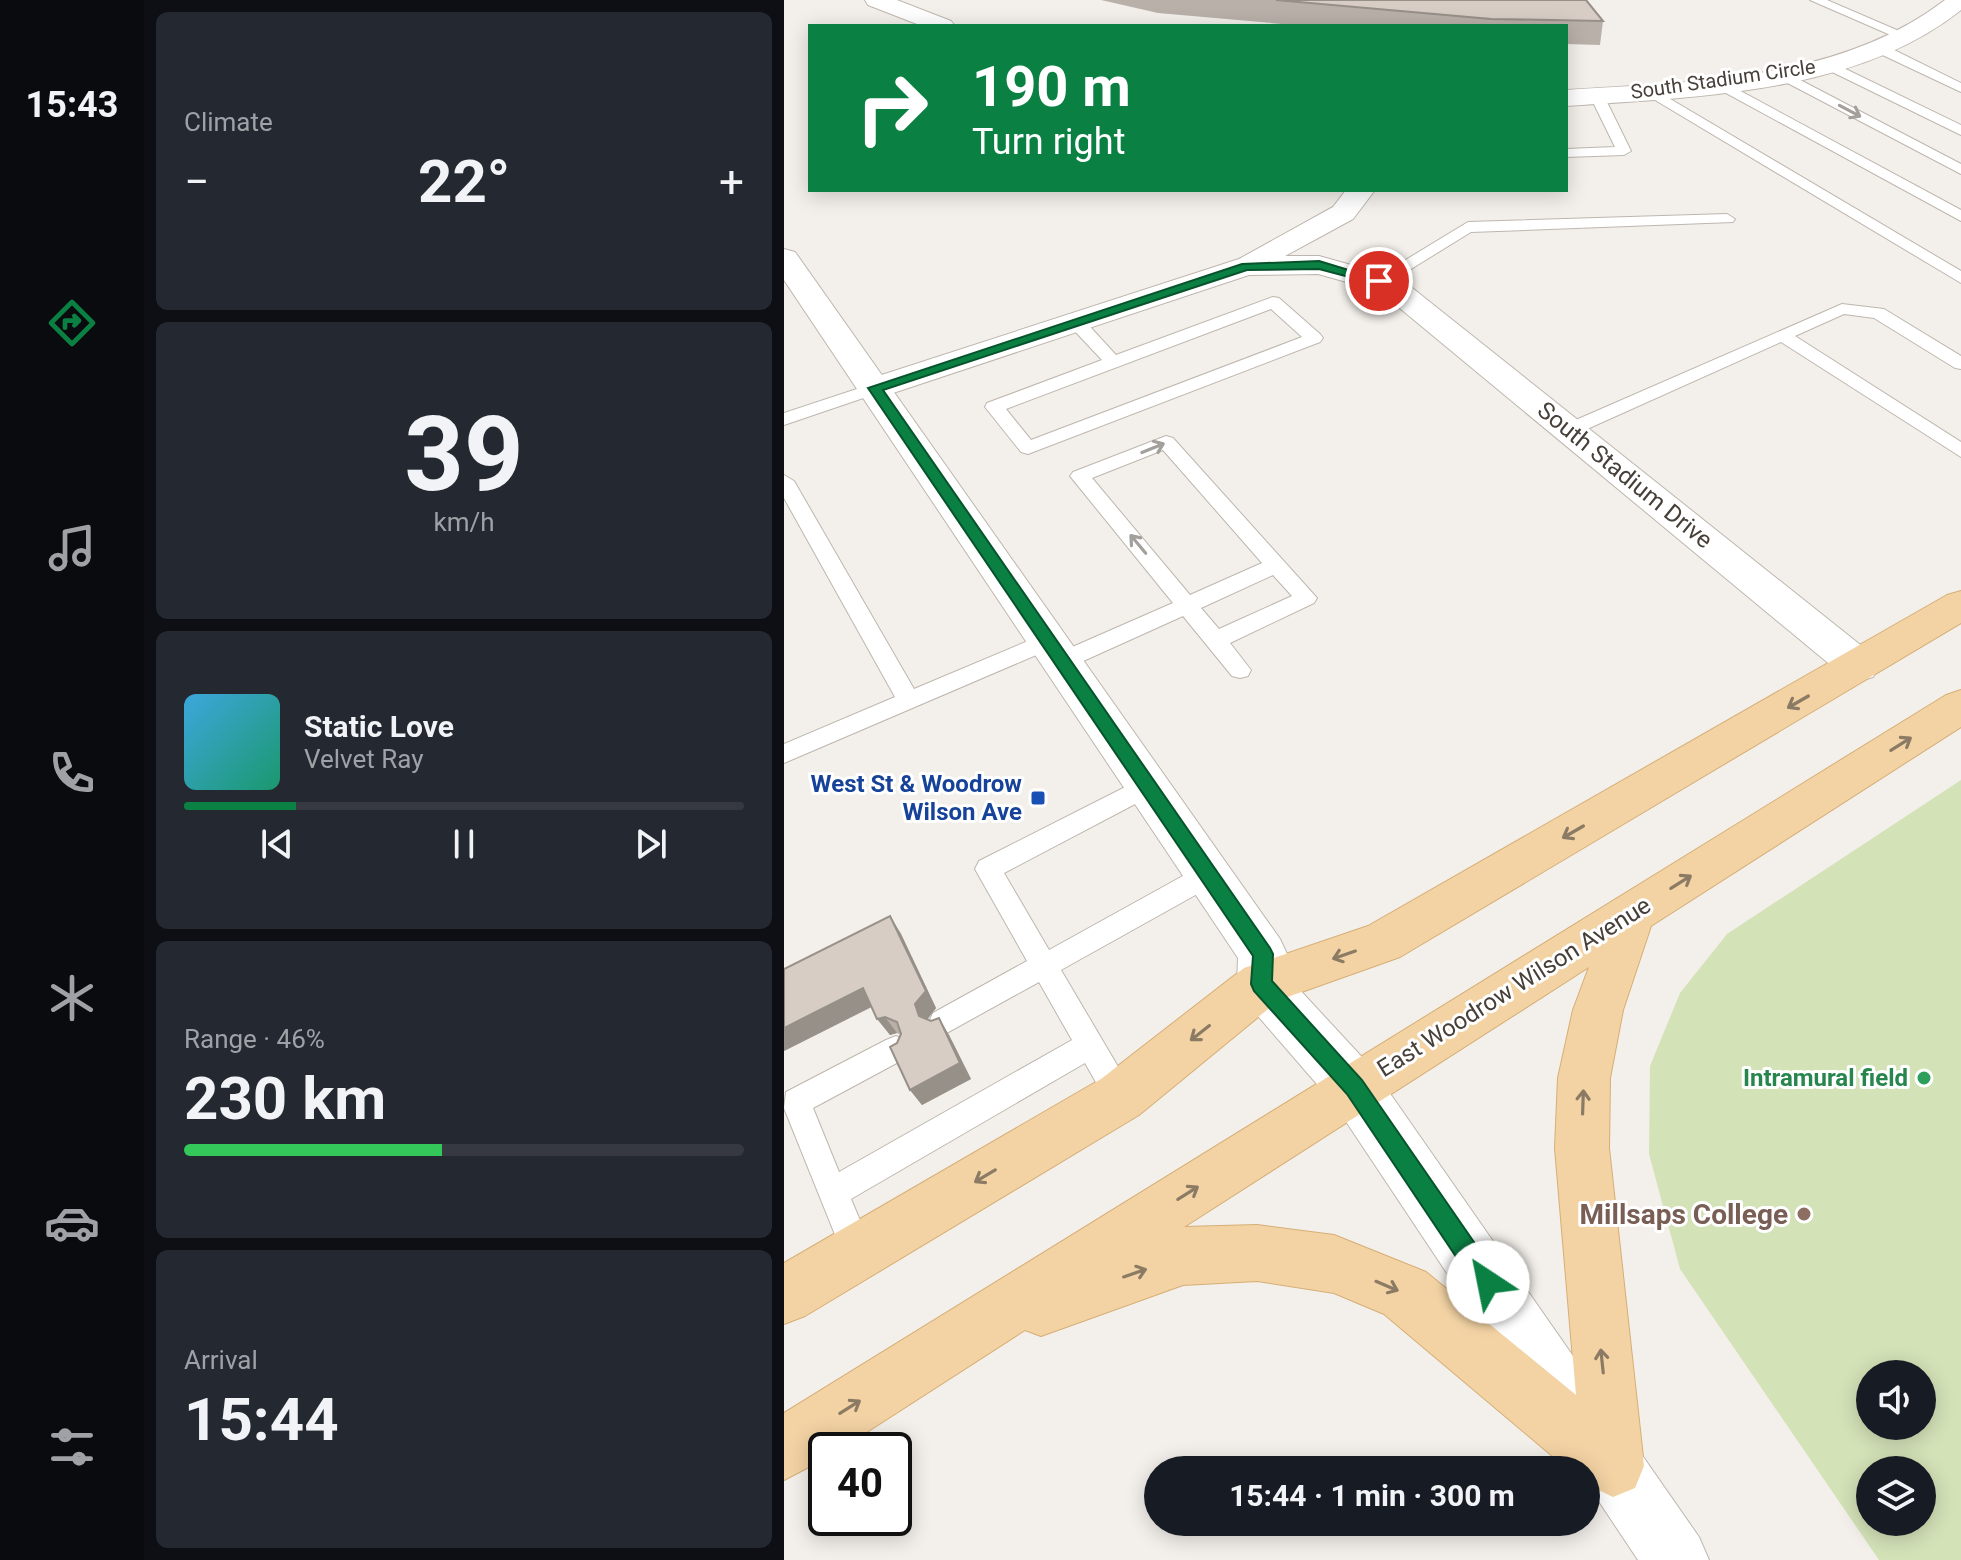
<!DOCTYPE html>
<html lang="en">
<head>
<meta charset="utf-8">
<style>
  :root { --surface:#171b24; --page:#242831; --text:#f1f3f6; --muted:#9ea1a6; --line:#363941; --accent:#0b8043 }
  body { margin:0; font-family:Roboto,sans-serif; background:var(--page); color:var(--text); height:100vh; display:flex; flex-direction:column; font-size:30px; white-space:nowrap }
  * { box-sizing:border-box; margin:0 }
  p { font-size:26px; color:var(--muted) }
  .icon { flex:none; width:44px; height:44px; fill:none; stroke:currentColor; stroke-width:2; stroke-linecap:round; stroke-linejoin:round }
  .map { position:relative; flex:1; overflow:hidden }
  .drawer { display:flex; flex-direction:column; gap:12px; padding:12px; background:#0d0f14; width:640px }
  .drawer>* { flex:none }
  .hud { position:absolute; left:24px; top:24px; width:760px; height:168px; border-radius:0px; box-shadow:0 4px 20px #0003; background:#0b8043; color:#fff; overflow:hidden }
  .controls { position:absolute; left:1072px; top:1360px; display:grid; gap:16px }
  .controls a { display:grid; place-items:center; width:80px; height:80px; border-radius:50%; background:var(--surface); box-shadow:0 4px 20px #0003; font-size:40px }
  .speed { position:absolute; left:24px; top:1432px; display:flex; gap:16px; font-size:40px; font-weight:700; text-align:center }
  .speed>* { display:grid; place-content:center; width:104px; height:104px; border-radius:50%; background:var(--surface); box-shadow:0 4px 20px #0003; line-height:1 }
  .speed .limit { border:4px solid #111; border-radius:12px; background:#fff; color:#111 }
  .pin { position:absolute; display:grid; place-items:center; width:68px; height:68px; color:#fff; margin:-34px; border:4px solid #fff; border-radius:50%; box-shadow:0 2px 8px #0007 }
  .me { position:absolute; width:88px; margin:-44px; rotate:326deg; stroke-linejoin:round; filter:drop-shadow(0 0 6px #0008) }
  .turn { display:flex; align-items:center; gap:28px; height:168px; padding:0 32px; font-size:36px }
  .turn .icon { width:104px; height:104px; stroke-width:2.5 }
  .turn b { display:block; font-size:56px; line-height:68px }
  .big { font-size:60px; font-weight:700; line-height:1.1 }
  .drawer .tile { flex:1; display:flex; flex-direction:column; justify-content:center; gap:12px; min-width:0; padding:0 28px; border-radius:12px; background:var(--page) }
  .drawer .dial { align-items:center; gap:0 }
  .dial b { font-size:104px; line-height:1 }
  .song { display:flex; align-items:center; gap:24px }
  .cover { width:96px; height:96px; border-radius:12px; background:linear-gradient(135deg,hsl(200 70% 55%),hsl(160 70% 35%)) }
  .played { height:8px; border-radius:4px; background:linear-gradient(90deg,var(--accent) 20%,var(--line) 20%) }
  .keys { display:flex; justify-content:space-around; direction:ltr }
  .heat { display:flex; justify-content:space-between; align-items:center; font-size:44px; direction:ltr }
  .charge { height:12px; border-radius:6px; background:linear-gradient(90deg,#34c759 46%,var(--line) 0) }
  .trip { position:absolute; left:360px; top:1456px; width:456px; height:80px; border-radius:40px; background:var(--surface); box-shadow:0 4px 20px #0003; font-weight:700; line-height:80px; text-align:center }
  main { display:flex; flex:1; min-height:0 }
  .tabs { display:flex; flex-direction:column; width:144px; justify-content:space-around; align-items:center; background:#090b0e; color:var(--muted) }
  .tabs .icon { width:56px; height:56px }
  .tabs .current { color:var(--accent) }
  .tabs b { font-size:36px; color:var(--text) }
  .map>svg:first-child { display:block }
</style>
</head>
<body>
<main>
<nav class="tabs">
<b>15:43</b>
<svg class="icon current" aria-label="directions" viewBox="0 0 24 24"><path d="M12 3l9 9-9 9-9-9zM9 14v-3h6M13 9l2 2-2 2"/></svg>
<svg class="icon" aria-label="music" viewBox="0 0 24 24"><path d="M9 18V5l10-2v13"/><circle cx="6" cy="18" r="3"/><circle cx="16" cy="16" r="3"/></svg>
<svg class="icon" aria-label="phone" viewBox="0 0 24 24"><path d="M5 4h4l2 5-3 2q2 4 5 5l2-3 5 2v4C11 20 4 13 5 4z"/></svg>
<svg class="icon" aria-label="climate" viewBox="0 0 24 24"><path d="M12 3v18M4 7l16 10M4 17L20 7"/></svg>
<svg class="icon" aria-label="car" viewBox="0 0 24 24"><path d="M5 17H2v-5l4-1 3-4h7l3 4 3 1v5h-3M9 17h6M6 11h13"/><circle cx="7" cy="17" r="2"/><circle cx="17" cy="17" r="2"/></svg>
<svg class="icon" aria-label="filters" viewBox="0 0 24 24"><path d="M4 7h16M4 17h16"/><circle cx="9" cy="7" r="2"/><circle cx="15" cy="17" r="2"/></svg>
</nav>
<section class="drawer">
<div class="tile"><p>Climate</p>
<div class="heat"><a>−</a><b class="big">22°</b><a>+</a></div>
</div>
<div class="tile dial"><b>39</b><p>km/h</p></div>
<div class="tile">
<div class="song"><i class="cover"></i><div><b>Static Love</b><p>Velvet Ray</p></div></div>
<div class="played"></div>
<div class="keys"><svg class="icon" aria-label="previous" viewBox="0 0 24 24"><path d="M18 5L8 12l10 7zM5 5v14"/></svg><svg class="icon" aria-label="pause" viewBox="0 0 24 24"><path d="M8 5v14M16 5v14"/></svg><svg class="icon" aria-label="next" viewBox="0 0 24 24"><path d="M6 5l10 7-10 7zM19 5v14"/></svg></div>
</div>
<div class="tile"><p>Range · 46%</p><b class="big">230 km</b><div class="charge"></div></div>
<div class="tile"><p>Arrival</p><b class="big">15:44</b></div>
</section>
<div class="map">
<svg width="1177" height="1560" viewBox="0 0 1177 1560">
  <rect width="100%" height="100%" fill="#f3f0eb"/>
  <path fill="#d4e2b8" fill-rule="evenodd" d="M1177,780V1560H1095L896,1269L865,1154L866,1066L896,993L943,934ZM1086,1374H1138V1426H1086ZM1086,1470H1138V1522H1086Z"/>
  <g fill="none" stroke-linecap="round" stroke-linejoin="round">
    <defs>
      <g id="service">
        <path d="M1026,0H1043L1129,37L1118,40Z"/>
        <path d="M1090,45H1100L1177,83V92L1090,51Z"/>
        <path d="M1043,60L1177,125V135L1038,67L1036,64Z"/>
        <path d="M997,70L1177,164V174L992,77L990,74Z"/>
        <path d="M936,80L1177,210V221L931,87L929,84Z"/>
        <path d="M866,87L1177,271V283L861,94L859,91Z"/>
        <path d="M813,92L820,96L847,151L840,155L782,157V149L831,147L806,96Z"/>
        <path d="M943,214L951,219L949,222L687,232L601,285L595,286L587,281L684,222Z"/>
        <path d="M489,297L495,298L536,334L539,338L536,342L244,454L237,452L201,407L203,403L318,360L286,326L283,322L286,318H298L332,355ZM487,309L518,337L247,440L222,409Z"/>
        <path d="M1058,304L1100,309L1177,356V369L1171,368L1090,318L1060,314L1011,336L1177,442V457L997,342L792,434L785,436L776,430L778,426Z"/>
        <path d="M91,383L97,384L100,388L97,392L0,425V413Z"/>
        <path d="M382,436L389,438L533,598L530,603L446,643L467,670L464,676L456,678L448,676L399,616L286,667L278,669L270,667L267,661L270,655L389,603L286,476L289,472ZM379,450L478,563L406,595L308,478ZM489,575L508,596L435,629L417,608Z"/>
        <path d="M0,475L10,481L130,689L263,633L271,635L274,641L271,647L0,763V744L111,697L0,498Z"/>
        <path d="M363,776L372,779L375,786L372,793L220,873L265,950L415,867L424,864L433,867L437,875L433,883L277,970L346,1087L350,1097L346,1107L336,1111L326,1107L301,1063L67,1199L89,1251L84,1262L73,1267L62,1262L0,1108L2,1092L102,1040L112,1036L122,1040L126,1049L122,1058L29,1108L55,1172L288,1040L255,982L159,1035L149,1031L145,1022L149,1013L243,961L191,869L195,861Z"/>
      </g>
      <g id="minor">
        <path d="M81,0H113L167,21L171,26H138L84,5Z"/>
        <path d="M1161,0H1177V10C1072,94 911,97 782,106V90C909,82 1056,81 1161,0Z"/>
        <path d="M562,190H591L569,219L501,256H535L617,279L1089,655L1095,666L1089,677L1075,681L1061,677L595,291L534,274L465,275L103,395L91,398L79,395L74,388L79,381L455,259L549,207Z"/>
      </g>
      <path id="tertiary" d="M0,249L11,252L496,939L503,954V976L589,1069L915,1537L925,1560H854L802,1482V1470H794L551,1105L460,1000L453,984L454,958L0,280Z"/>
      <g id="primary">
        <path d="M1177,591V623L616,957L495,1000L355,1115L21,1316L0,1324V1263L317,1079L460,968L584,926L1163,595Z"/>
        <path d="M1177,690V727L867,926L839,1010L826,1078L825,1148L860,1466L851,1488L829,1497L802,1484V1470H785L600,1314L550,1293L473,1281L399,1285L257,1336L241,1330L55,1450H42V1458L0,1480V1413L1162,695ZM805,967L789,1010L774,1078L771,1148L792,1395L642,1272L550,1235L473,1225L400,1227Z"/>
      </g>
    </defs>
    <use href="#service" stroke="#beb6ae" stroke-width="2"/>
    <use href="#minor" stroke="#beb6ae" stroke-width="2"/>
    <use href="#tertiary" stroke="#beb6ae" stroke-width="2"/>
    <use href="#primary" stroke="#d6ae76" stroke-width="2"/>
    <use href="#service" fill="#fff" fill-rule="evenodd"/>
    <use href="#minor" fill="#fff" fill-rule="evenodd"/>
    <use href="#tertiary" fill="#fff" fill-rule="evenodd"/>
    <use href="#primary" fill="#f3d3a4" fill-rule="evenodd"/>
  </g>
  <g fill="#b9b0a9">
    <path d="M317,0H802L819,21L816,45L782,44V26H521L374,13Z"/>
    <path d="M106,916L117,934L152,1008L143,1020L165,1035L187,1079L138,1105L126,1090L113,1043L117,1035L113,1033L106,1035L88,1007L0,1051Z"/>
  </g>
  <g fill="#969089">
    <path d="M106,916L117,934L152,1008L142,1021L135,1016Z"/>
    <path d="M79,988L91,1005L0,1051V1028Z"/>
    <path d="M101,1017L113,1033L106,1035L93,1019Z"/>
    <path d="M155,1018L165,1035L187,1079L138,1105L126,1090Z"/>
  </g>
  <g fill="#d7cdc4" stroke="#969089" stroke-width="2">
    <path d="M492,0H802L819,21L707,19Z"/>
    <path d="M106,916L142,991L131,1004L135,1016L147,1021L155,1018L176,1063L126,1090L106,1047L113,1043L117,1034L113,1022L101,1017L93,1019L79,988L0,1028V969Z"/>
  </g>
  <defs><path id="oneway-shaft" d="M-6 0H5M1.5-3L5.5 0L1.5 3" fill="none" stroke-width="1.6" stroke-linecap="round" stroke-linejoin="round" transform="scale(2)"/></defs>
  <g stroke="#a3a09c">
    <use href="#oneway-shaft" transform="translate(1066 111) rotate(28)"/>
    <use href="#oneway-shaft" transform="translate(369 448) rotate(-22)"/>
    <use href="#oneway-shaft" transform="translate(354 544) rotate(-130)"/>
  </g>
  <g stroke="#8c7b64">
    <use href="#oneway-shaft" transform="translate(1014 702) rotate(150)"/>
    <use href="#oneway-shaft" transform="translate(1117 744) rotate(-32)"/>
    <use href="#oneway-shaft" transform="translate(789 832) rotate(150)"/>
    <use href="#oneway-shaft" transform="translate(897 882) rotate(-32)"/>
    <use href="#oneway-shaft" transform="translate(560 955) rotate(161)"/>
    <use href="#oneway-shaft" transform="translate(416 1033) rotate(142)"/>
    <use href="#oneway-shaft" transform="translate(799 1102) rotate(-88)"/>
    <use href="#oneway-shaft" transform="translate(201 1176) rotate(149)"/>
    <use href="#oneway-shaft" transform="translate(404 1193) rotate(-32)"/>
    <use href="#oneway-shaft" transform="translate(351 1273) rotate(-19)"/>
    <use href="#oneway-shaft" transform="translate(603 1286) rotate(23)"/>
    <use href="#oneway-shaft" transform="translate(818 1361) rotate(-96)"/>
    <use href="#oneway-shaft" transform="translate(66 1407) rotate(-32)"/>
  </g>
  <path fill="#0b8043" stroke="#07532c" stroke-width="2" d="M535,261L601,281L595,285L535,269L463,270L99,390L486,948L489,954L488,981L578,1080L712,1274L716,1282L712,1291L704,1294L695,1291L563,1094L470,991L467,984L469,956L84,388L458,264Z"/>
  <rect fill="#1a4fb4" stroke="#fff" stroke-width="3" x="246" y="790" width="16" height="16" rx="4"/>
  <circle fill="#2e9e5b" stroke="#fff" stroke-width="3" cx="1140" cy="1078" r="8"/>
  <circle fill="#8d6e63" stroke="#fff" stroke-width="3" cx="1020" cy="1214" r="8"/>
  <g text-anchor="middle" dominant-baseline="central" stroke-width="6" stroke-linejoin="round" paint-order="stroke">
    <g font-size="20" fill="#474039" stroke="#fff">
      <text transform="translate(939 79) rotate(-8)">South Stadium Circle</text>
    </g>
    <g font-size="24" fill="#474039" stroke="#fff">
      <text transform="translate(841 475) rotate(39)">South Stadium Drive</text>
      <text transform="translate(730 987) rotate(-32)">East Woodrow Wilson Avenue</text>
    </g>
    <g font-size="24" font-weight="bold" fill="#164399" stroke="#fff" text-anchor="end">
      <text x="238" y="784">West St &amp; Woodrow<tspan x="238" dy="28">Wilson Ave</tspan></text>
    </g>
    <g font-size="24" font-weight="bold" fill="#27864d" stroke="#fff" text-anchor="end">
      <text x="1124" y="1078">Intramural field</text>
    </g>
    <g font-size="28" font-weight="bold" fill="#785e54" stroke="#fff" text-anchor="end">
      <text x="1004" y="1214">Millsaps College</text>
    </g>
  </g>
</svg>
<div class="controls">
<a><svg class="icon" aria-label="sound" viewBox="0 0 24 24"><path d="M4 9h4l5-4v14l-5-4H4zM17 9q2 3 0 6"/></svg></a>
<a><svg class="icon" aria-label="layers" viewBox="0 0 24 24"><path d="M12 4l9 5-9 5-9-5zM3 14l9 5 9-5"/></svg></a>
</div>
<div class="speed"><div class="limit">40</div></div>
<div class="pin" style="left:595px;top:281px;background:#d93025"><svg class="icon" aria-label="arrive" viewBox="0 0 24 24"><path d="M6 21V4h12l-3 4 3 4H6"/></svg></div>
<svg class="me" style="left:704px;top:1282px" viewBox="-20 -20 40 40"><circle r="19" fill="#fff"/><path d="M0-13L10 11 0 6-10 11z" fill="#0b8043"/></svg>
<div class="trip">15:44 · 1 min · 300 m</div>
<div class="hud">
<div class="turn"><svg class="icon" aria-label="right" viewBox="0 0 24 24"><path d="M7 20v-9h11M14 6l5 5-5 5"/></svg><div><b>190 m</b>Turn right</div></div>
</div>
</div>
</main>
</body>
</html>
